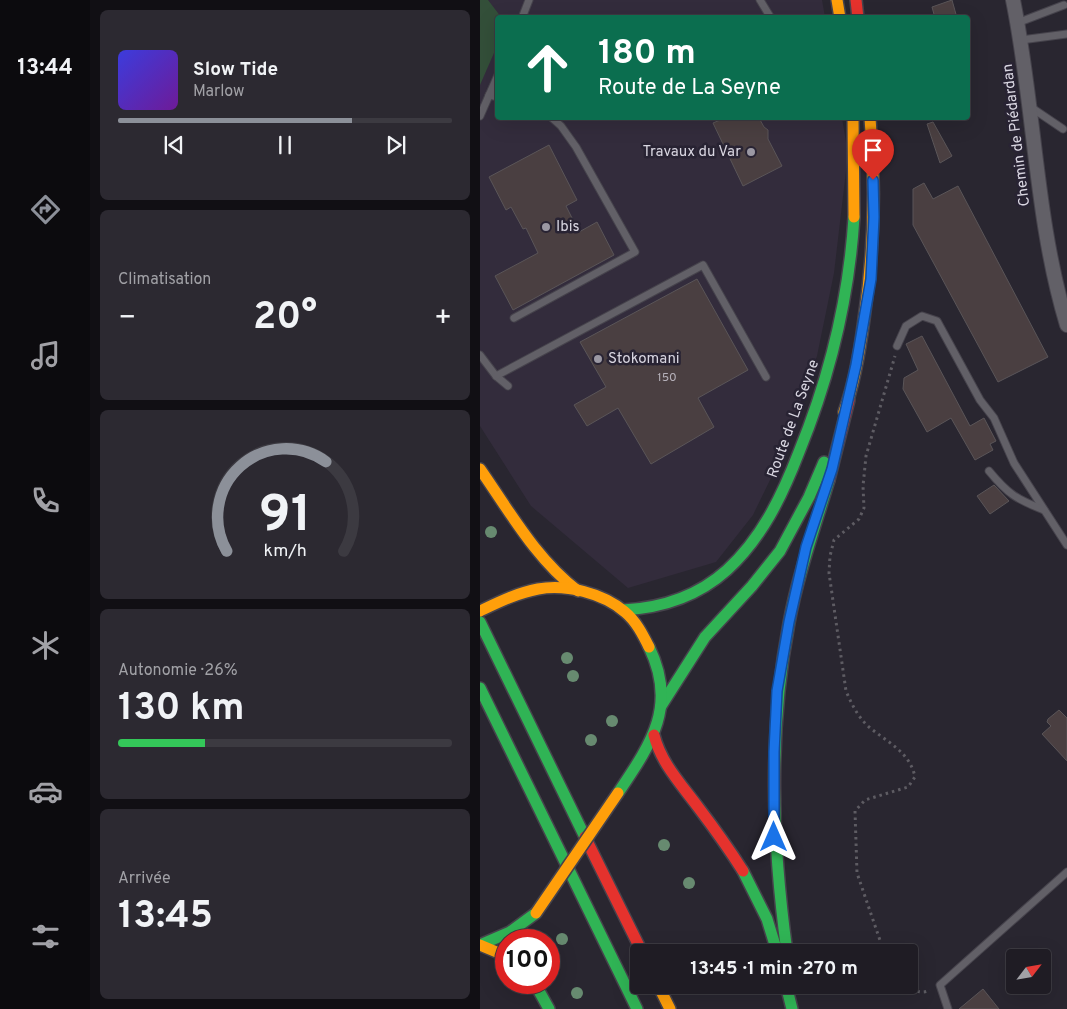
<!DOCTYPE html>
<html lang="fr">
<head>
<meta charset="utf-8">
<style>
  :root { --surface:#1f1c24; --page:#2c2931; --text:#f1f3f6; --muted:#a1a1a6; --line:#3c3a41; --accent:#8c9099 }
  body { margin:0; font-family:Overpass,sans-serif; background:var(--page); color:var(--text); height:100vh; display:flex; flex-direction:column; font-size:19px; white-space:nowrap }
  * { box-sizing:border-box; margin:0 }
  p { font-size:16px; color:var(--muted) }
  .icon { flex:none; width:28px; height:28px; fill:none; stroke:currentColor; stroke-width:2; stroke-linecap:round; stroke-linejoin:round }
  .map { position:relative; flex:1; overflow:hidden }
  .drawer { display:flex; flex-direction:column; gap:10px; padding:10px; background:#110f14; width:390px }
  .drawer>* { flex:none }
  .hud { position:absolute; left:15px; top:15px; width:475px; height:105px; border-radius:5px; box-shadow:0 5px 20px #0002,0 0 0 1px var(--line); background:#0b6e4f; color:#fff; overflow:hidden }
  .needle { width:32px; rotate:59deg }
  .tools { position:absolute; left:526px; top:949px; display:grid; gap:10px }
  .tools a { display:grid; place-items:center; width:45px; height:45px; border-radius:5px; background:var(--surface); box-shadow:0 5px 20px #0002,0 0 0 1px var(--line); font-size:25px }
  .speed { position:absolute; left:15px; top:929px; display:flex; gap:10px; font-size:25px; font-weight:700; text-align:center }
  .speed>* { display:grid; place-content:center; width:65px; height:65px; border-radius:50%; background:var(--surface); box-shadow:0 5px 20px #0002,0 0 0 1px var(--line); line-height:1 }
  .speed .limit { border:8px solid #d22; background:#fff; color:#111 }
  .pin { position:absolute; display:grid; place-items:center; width:42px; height:42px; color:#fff; margin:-51px -21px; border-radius:50% 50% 50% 0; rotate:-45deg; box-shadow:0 0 5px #0007 }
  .pin .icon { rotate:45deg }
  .me { position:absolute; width:55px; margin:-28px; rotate:0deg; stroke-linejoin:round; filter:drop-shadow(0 0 4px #0008) }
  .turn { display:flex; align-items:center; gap:18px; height:105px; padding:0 20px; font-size:22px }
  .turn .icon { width:65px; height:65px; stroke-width:2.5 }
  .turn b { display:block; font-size:35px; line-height:42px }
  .big { font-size:38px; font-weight:700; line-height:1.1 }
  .drawer .card { flex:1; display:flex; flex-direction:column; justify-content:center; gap:8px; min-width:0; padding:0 18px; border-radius:8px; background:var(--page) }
  .drawer .dial { align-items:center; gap:0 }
  .dial svg { height:130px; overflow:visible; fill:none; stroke:var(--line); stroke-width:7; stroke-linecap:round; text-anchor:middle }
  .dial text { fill:var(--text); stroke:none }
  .song { display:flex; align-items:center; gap:15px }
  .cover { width:60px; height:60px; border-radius:8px; background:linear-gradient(135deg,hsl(240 70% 55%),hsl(280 70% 35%)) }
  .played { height:5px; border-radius:2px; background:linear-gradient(90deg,var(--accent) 70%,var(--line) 70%) }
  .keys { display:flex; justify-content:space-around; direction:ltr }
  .heat { display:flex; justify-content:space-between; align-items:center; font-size:28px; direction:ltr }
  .charge { height:8px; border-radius:4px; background:linear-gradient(90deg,#34c759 26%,var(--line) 0) }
  .trip { position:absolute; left:150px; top:944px; width:288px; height:50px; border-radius:5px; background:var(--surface); box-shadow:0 5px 20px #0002,0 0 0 1px var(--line); font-weight:700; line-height:50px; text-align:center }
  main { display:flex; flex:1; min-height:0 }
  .menu { display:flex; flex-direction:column; width:90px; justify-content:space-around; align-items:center; background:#0c0b0e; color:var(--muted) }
  .menu .icon { width:35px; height:35px }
  .menu .on { color:var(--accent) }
  .menu b { font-size:22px; color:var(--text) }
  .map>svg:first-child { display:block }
</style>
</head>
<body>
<main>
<nav class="menu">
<b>13:44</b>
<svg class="icon on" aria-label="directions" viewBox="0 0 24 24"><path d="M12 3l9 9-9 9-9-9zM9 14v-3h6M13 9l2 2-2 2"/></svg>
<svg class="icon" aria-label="music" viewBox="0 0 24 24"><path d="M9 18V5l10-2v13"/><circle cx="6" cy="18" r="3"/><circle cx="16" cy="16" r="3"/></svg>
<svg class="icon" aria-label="phone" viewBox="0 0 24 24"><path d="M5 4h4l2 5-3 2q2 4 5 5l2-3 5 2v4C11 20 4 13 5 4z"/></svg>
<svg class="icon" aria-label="climate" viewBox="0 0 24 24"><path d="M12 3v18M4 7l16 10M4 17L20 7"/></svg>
<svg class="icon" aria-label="car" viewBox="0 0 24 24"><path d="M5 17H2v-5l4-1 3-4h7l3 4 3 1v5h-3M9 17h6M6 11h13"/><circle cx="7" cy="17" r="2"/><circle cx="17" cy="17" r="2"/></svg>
<svg class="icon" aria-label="filters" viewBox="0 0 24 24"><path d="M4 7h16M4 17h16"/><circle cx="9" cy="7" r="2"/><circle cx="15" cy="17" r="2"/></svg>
</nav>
<section class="drawer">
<div class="card">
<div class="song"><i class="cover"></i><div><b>Slow Tide</b><p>Marlow</p></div></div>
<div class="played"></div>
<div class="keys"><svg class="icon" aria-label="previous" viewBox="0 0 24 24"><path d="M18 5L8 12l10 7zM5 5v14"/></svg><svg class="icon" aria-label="pause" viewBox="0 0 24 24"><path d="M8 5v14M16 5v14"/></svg><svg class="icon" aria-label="next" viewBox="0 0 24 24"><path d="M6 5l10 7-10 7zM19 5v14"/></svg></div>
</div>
<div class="card"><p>Climatisation</p>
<div class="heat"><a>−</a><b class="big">20°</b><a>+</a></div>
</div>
<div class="card dial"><svg viewBox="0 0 100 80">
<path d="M14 69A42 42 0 1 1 86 69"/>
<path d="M14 69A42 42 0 0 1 75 14" stroke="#8c9099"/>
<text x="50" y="56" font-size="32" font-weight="700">91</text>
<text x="50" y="72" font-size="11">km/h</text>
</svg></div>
<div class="card"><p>Autonomie · 26%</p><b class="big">130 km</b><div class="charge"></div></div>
<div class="card"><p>Arrivée</p><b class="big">13:45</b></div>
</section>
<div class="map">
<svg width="587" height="1009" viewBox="0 0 587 1009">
  <rect width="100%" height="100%" fill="#292630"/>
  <path fill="#332c3c" d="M0,0H342L345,17L18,18V118H362L368,154L354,273L337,356L303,453L273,515L236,562L148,588L51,506L0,426Z"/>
  <path fill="#334f39" d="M0,0H8L21,17L18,18L17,46L0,85Z"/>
  <g fill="#4a3f41" stroke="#5a5558">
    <path d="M472,0L477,18H455L452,7Z"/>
    <path d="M245,118H279L284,127L288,130V139L302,166L263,186L233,123Z"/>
    <path d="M453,122L472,156L460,163L447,124Z"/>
    <path d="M69,145L97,200L86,206L99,232L117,222L134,255L33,310L15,276L58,253L46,228L43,229L31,207L26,210L9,177Z"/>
    <path d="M444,183L453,199L478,186L568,357L518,382L433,225V189Z"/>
    <path d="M217,279L268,370L218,398L234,427L171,464L138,408L107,426L94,405L126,387L100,342Z"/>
    <path d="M442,336L490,426L504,418L516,441L510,444L513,450L495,460L471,418L447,432L423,389L424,378L438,370L426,344Z"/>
    <path d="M514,485L529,501L510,514L497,496Z"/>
    <path d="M579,710L587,718V761L562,734L571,726L567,722L568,719Z"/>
    <path d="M503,989L519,1009H479Z"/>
  </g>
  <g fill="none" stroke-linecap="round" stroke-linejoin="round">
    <defs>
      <g id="lane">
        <path d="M280,0L291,18"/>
        <path d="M42,18L49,0"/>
        <path d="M537,23L584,5"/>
        <path d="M541,40L587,34"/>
        <path d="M9,95L18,97"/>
        <path d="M549,106L583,129"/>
        <path d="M0,116L18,75"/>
        <path d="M34,318L155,252L96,147L81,126L72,118"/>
        <path d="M417,346L426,326L442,316L457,321L500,400L514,418L534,463L587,545"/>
        <path d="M0,355L16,376L28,386"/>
        <path d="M16,376L223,265L286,377"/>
        <path d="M509,471C528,494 536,499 564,510"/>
        <path d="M468,1009L460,985L587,872"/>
      </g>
      <path id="street" d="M533,0C555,108 555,219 587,325"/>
      <g id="fast">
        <path d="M143,610C182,608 217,597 247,570C282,538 302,496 319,452C350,376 369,299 374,217"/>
        <path d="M0,622L105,837"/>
        <path d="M0,688L157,1009"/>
        <path d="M181,706L225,637L272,586L300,551L329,497L344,462"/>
        <path d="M138,793C171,744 198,706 169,647"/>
        <path d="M263,871L287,919L295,945"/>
        <path d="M0,945L30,932L56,913"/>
        <path d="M307,952C292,842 288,732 309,623C318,574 335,527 349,480"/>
        <path d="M54,982L69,1009"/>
        <path d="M306,985L312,1009"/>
      </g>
      <g id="slow">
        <path d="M357,0L360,18"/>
        <path d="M373,118L374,217"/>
        <path d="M364,412C375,382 380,350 384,319C394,252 396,185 390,118"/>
        <path d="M0,469C30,512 56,559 98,591"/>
        <path d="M0,611C19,602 37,593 58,589C86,584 123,593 145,612C156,621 163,635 169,647"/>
        <path d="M0,945L26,956"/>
        <path d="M178,985L190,1009"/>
      </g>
      <g id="jam">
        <path d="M376,0L378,18"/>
        <path d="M349,480L369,400"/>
        <path d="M174,735C181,763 201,784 218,807C234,828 249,849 263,871"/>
        <path d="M105,837L162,952"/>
      </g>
    </defs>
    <use href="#lane" stroke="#46434c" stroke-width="9"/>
    <use href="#street" stroke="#46434c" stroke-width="16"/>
    <use href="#fast" stroke="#46434c" stroke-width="14"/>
    <use href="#slow" stroke="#46434c" stroke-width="14"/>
    <use href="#jam" stroke="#46434c" stroke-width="14"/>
    <g stroke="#5e5c63" stroke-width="3" stroke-dasharray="2.5 4" stroke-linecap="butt">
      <path d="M404,952L377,873L375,811L385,800L428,787L435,777C430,752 407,742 389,727C378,717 372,705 366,691L349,573L350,556L354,540L379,519L384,508L383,486L386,456L415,356"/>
      <path d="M426,985C433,990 441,995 450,990"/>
    </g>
    <use href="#lane" stroke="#626067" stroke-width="7"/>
    <use href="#street" stroke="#626067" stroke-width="14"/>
    <use href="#fast" stroke="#30b455" stroke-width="11"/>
    <use href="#slow" stroke="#ff9f0a" stroke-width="11"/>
    <use href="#jam" stroke="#e5322d" stroke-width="11"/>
    <defs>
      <path id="slow-bridge" d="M56,913L138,793"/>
    </defs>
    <use href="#slow-bridge" stroke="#46434c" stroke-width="14" stroke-linecap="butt"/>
    <use href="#slow-bridge" stroke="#ff9f0a" stroke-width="11"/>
  </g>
  <g fill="#678a70">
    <circle cx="11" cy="532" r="6"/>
    <circle cx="87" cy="658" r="6"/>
    <circle cx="93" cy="676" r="6"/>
    <circle cx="132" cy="721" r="6"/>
    <circle cx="111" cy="740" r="6"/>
    <circle cx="184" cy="845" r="6"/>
    <circle cx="209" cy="883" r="6"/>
    <circle cx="82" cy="939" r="6"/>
    <circle cx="97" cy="993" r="6"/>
  </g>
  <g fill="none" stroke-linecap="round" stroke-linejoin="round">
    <defs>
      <path id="route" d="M294,837V752L297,691L309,622L326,547L352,469L376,365L391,279L394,217L393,180"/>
    </defs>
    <use href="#route" stroke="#114b97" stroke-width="12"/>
    <use href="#route" stroke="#1a73e8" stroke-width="9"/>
  </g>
  <g fill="#9b98a3" stroke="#282333" stroke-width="2">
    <circle cx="271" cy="152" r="5"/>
    <circle cx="66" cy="227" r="5"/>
    <circle cx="118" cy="359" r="5"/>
  </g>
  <g text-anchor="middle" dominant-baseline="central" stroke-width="5" stroke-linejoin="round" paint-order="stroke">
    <g font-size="12" fill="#b5b0b9">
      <text x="187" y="378">150</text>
    </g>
    <g font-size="15" fill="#d9d6e1" stroke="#282333">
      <text transform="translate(537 135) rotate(-97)">Chemin de Piédardan</text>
      <text transform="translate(314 419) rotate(-70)">Route de La Seyne</text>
    </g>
    <g font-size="15" fill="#d9d6e1" stroke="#282333" text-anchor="start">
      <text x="261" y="152" text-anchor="end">Travaux du Var</text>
      <text x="76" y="227">Ibis</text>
      <text x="128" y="359">Stokomani</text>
    </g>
  </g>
</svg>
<div class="tools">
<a><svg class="needle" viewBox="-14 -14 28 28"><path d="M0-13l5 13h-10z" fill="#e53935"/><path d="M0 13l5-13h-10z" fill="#a1a1a6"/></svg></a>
</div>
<div class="speed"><div class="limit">100</div></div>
<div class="pin" style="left:393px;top:180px;background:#d93025"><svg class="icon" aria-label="arrive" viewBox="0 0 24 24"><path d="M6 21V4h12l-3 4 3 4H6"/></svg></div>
<svg class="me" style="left:294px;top:837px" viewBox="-20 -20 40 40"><path d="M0-17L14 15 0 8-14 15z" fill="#1a73e8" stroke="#fff" stroke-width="4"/></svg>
<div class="trip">13:45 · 1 min · 270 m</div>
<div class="hud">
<div class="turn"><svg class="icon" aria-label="ahead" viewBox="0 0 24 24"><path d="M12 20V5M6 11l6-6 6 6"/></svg><div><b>180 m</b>Route de La Seyne</div></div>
</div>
</div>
</main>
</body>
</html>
